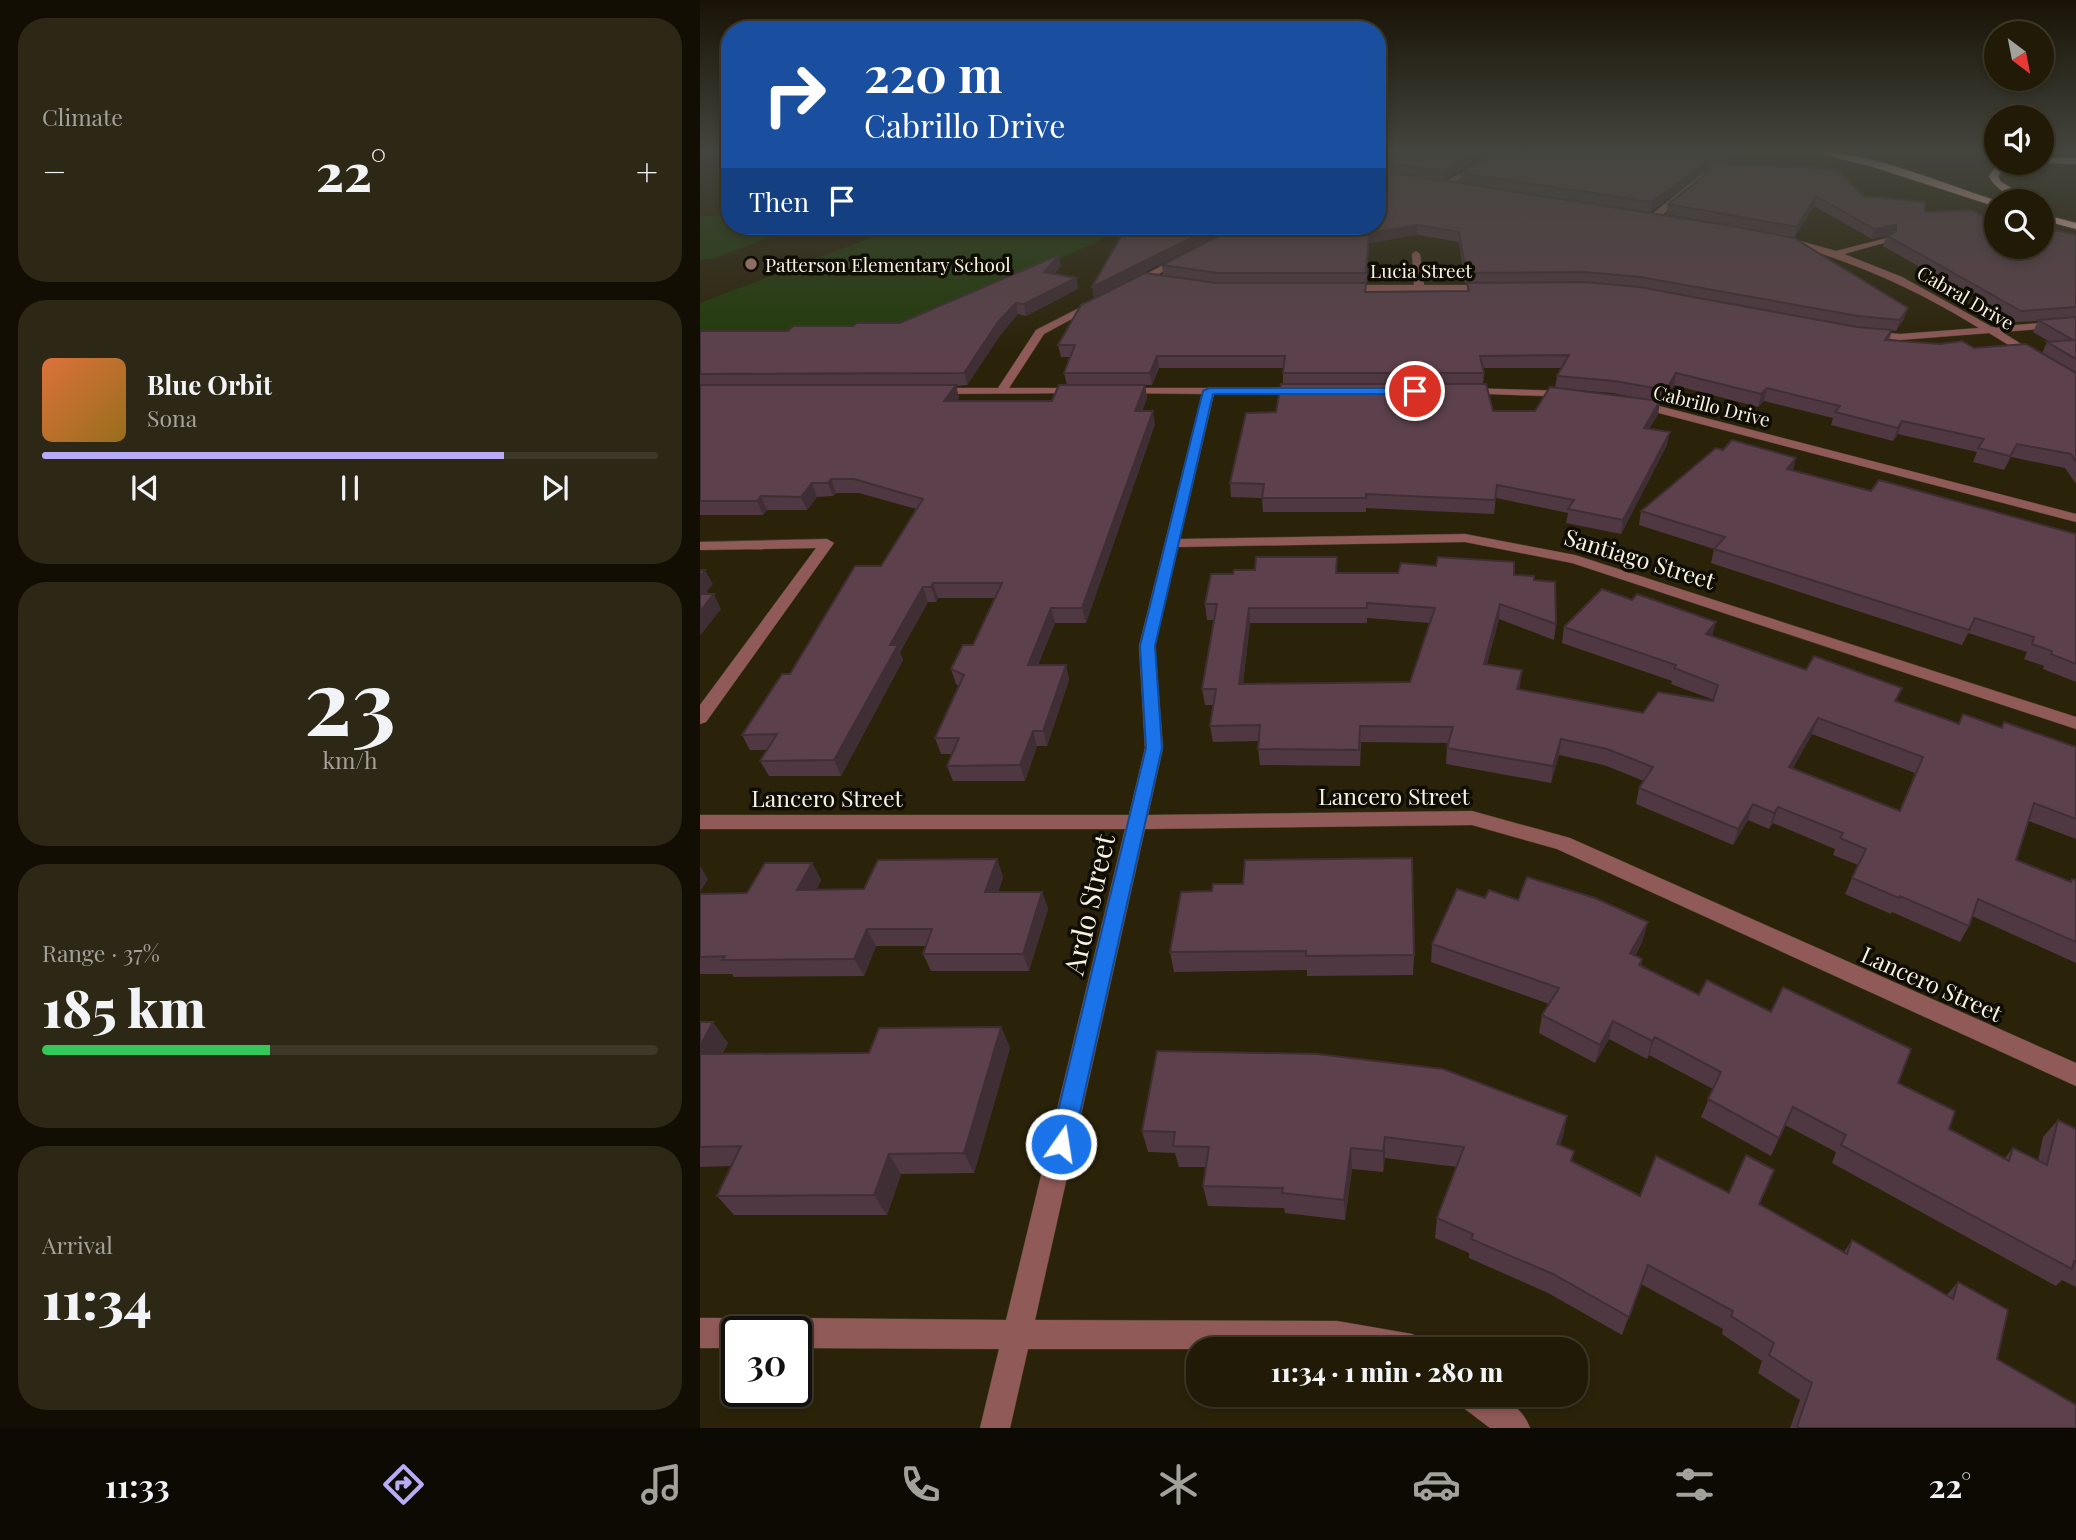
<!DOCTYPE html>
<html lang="en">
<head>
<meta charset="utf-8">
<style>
  :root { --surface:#201a07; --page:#2d2715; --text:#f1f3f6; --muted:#a2a19b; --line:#3d3828; --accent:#b8abf7 }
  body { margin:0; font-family:"Playfair Display",serif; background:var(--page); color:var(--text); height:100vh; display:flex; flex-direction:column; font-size:26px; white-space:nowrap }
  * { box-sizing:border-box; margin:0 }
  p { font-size:23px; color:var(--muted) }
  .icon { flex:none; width:38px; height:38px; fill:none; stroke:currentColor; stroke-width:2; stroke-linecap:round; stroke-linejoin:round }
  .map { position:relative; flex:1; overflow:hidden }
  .details { display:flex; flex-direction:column; gap:18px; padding:18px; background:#120e04; width:700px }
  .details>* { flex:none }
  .top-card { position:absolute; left:21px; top:21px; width:665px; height:214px; border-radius:28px; box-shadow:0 4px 10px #0003,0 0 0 2px var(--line); background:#1a4fa0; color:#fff; overflow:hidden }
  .needle { width:46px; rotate:148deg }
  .controls { position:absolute; left:1284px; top:21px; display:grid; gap:14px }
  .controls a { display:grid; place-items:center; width:70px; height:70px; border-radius:50%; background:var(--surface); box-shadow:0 4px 10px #0003,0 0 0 2px var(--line); font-size:35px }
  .speed { position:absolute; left:21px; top:1316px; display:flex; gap:14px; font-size:35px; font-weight:700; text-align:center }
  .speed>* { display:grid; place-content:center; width:91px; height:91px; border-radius:50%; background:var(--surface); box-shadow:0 4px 10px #0003,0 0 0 2px var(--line); line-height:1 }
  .speed .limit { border:4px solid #111; border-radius:10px; background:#fff; color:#111 }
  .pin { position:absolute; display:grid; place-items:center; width:60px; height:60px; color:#fff; margin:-30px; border:4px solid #fff; border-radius:50%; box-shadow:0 2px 7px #0007 }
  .me { position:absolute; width:77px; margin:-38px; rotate:13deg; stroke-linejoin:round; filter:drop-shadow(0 0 5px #0008) }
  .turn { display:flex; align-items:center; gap:24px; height:147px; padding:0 28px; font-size:32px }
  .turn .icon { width:91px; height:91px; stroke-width:2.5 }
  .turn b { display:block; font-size:49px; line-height:60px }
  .then { display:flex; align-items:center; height:66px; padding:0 28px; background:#0003; gap:14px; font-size:26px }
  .big { font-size:52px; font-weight:800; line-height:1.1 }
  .details .tile { flex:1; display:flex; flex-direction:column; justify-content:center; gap:10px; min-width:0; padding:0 24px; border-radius:28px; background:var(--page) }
  .details .dial { align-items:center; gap:0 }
  .dial b { font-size:91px; line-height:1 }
  .song { display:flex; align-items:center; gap:21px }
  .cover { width:84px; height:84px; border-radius:10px; background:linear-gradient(135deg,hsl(20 70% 55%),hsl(40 70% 35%)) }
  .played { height:7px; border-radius:4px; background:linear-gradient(90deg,var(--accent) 75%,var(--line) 75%) }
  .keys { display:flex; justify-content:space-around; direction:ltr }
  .heat { display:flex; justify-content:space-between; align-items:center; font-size:38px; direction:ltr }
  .charge { height:10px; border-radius:5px; background:linear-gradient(90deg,#34c759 37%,var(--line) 0) }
  .trip { position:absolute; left:486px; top:1337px; width:402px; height:70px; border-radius:28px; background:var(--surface); box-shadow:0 4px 10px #0003,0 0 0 2px var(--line); font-weight:800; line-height:70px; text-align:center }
  .tabs { display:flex; height:112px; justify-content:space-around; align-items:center; background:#0d0a03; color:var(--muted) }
  .tabs .icon { width:49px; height:49px }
  .tabs .selected { color:var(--accent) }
  .tabs b { font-size:32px; color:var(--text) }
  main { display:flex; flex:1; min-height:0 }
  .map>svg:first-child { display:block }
</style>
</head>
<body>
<main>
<section class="details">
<div class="tile"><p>Climate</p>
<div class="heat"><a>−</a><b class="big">22°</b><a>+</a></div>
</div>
<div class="tile">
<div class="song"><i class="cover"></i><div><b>Blue Orbit</b><p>Sona</p></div></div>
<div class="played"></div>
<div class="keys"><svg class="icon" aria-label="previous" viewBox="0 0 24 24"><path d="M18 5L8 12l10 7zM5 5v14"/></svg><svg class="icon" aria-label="pause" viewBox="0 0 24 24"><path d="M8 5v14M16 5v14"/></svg><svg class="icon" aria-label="next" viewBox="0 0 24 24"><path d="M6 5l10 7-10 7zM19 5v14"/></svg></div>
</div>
<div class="tile dial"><b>23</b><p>km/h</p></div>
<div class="tile"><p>Range · 37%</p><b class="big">185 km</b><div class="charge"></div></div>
<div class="tile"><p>Arrival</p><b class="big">11:34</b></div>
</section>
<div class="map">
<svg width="1376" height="1428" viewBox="0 0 1376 1428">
  <rect width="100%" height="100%" fill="#2b2309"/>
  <g fill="#223b0a">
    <path d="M30,214V226H100L15,258L0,260V217Z"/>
    <path d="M202,226H431L232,318L218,334L0,335V303Z"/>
  </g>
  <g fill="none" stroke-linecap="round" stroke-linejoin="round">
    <defs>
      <g id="minor">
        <path d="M798,151H807L746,188L739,186Z"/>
        <path d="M1003,173L1010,175L957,219H951V215Z"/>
        <path d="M1082,236L1136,251L1191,237V241L1144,254L1202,277L1292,327L1376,320V326L1302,332L1376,378V386L1289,333L1200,340L1163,336L1162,334L1167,331L1200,334L1279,328C1216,289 1151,260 1079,241Z"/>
        <path d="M716,251L720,254L724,285H789L794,288L789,291H642L637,288L642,285H714L712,254Z"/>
        <path d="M479,257L487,259L435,286L427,284Z"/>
        <path d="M395,300L403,302L344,334L309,388H380L386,391L384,393L233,394L227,391L233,388H298L336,330Z"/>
        <path d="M422,388H604L610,391L604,394H514L480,539L765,534L875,555L1376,717V729L872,563L765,542L478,547L455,646L463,748L448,815L772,811L870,838L1376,1063V1086L857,849L772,825L445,829L335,1320L637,1321L712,1334L722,1339L727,1349H328L310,1428H280L299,1349L96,1348V1332H82L86,1323L96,1318L306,1320L425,829H0V815H429L445,748L439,646L502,394L418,393L416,391Z"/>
        <path d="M765,388L870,391L876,394L870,397L761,393V389Z"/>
        <path d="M936,400L1376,514V522L932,406V402Z"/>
        <path d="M127,539L134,543L6,722L0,724V705L116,548L0,550V542Z"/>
        <path d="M0,1318H37L47,1323L51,1332H37V1348H0Z"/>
        <path d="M757,1395C788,1394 817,1395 830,1428H790L761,1406Z"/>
      </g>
      <g id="highway">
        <path d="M1109,151C1170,151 1240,183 1298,201L1297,207L1170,166Z"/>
        <path d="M1342,158H1376V164L1339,163H1342Z"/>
        <path d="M1313,163H1326L1301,172L1298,176L1301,182L1334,201C1317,201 1296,191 1289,176L1295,168Z"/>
        <path d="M1342,214L1376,223V229L1342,220Z"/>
      </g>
    </defs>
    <use href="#minor" stroke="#484028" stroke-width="1"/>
    <use href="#highway" stroke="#484028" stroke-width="2"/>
    <use href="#minor" fill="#905a59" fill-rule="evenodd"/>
    <use href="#highway" fill="#f7c0be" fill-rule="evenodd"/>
  </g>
  <g fill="#4f3841" fill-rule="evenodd">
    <path d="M677,151H788L787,154L742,180L1010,222L966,214L968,204L1008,173L1006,170L950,212L760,183V173L797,151H1043L1041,159L1032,164L1225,212L1297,247L1376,235V484L1365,468L1311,457L1304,470L1273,462L1277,452L1198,434L1193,441L1131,425L1133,418L1064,401L1058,407L974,385L964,403L960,402L958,414L949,429L967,445L921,534L866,523L868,513L796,498L794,514L666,508V512H563L562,498L531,497L530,483L576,412L583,384V368H459L452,385H445L447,398L442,411L455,424L386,623H355L338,665H366L369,680L347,746H337L325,781H253L247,766L252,754H241L235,738L259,686L256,684L251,669L273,645L295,598H238L236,602H228L200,652L203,660L141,776H69L60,761L67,750H50L42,735L90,674L181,566L216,509L159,493H136L133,496L117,497L107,510H67L63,515H0V331H88L200,323L361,266L354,274L376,278L378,289L326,316L318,314L301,334L267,385L256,386L259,398L257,401H352L367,385L364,373L371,357H361L358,345L463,275L462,265ZM1114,206L1172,239L1186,236L1183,246L1316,322L1338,321L1333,332L1350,342H1347L1342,353L1189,341L1192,331H1196L1204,319L1061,232L1094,238ZM718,235L759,242L765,283H767V291L666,292L669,243ZM782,368H862L857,376L855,388L835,411H793L783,384L784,373ZM875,390L912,393L943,399Z"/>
    <path d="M1093,470L1171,491L1376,534V682L1343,669L1344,666L1324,659L1327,652L1268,633L1262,645L1011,563L1014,549L939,525L941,511Z"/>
    <path d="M814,575L834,580L856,624L854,640L799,619L787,664L822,670L819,689L943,713L1013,701L1014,700L971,684L972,681L862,643L864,627L1012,636L1259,724L1302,727L1304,722L1376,747V839L1329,821L1316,860L1370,882L1372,879L1376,880V963L1272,916L1269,926L1260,942L1192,912L1191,914L1145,894L1158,865L1133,855L1135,849L1073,823L1069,829L1048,820L1033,845L936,804L939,788L944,781L904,765L859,755L851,783L746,764L747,748L748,743L661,742L660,766L560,765L558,749L559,741L513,742L510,726L513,705H505L502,689L515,620H507L505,604ZM667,618L730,623L710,682L543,684L550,623H667ZM1112,734L1215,773L1200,811L1093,768Z"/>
    <path d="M297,859L303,877L298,892H342L348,909L329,971H231L223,954L226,946H176L164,976L34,977L32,974H0V894L47,893L112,863L121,880L116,890L164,889Z"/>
    <path d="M481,892L714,955L713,975L607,976V970L474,972L470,952Z"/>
    <path d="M785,898L818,900L943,940L935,956L942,959L941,966L999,995L1198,1083L1249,1129L1304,1159L1313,1148L1338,1161L1343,1137L1358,1120L1376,1129V1287L1362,1280L1356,1286L1132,1163L1136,1152L1085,1125L1071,1156L1001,1117L1013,1089L949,1055L947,1059L909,1039L895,1063L839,1033L842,1015L849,1004L731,962L732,944Z"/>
    <path d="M0,1022L28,1043L22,1054L169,1053L301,1027L310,1048L274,1173L201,1174L187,1215H34L17,1196L31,1166L0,1167Z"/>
    <path d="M867,1116L860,1145L871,1161L940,1196L1029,1193L1059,1204L1144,1252L1152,1240L1246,1296L1258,1282L1297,1359L1376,1428H1090L1100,1400L1058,1373L1062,1361L1022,1334L1023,1329L941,1284L922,1335L848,1293L769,1258V1253L735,1238L737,1218L757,1167L685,1158L683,1172L652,1169L645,1220L585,1213L584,1208L508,1206L503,1186L506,1167H479L475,1153L448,1152L442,1131Z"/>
  </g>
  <g fill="#402e35">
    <path d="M778,151H788L787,154L742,180L743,171Z"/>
    <path d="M1040,151H1043L1041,159L1017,172L1019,163Z"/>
    <path d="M1008,161L1006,170L950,212L952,202Z"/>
    <path d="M1116,196L1114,206L1094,238L1097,227Z"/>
    <path d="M718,225V235L669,243L667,283L669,233Z"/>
    <path d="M1196,225L1193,235L1172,239L1174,229Z"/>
    <path d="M516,226H536L394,298L392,287Z"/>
    <path d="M359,255L361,266L346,283L344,272Z"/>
    <path d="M376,278L378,289L326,316L324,304Z"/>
    <path d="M316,303L318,314L301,334L267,385L264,373L298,322Z"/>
    <path d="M1208,308L1204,319L1196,331L1200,320Z"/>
    <path d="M457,356L459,368L452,385L450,373Z"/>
    <path d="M976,373L974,385L964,403L966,390Z"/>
    <path d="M256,385L259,398L248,414L244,401Z"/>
    <path d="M445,385L447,398L437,424L435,411Z"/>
    <path d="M1067,388L1064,401L1058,407L1061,394Z"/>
    <path d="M960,401L958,414L942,441L944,428Z"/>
    <path d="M453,411L455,424L386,623L382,608Z"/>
    <path d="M1202,421L1198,434L1193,441L1198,428Z"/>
    <path d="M970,432L967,445L921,534L923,520Z"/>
    <path d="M1317,444L1311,457L1304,470L1310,456Z"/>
    <path d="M1096,458L1093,471L1087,469Z"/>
    <path d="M131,479L136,493L133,496L128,483Z"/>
    <path d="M112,483L117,497L107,510L101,497Z"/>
    <path d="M61,496L67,510L63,515L57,501Z"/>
    <path d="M5,570L13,584L7,591L10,597L0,609V576Z"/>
    <path d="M233,583L238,598L236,602L231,587Z"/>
    <path d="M223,587L228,602L200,652L203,660L141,776L134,760L190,645Z"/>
    <path d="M14,594L21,609L0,636V611Z"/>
    <path d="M800,604L799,619L783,679L784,664Z"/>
    <path d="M351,608L355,623L332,680L328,665Z"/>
    <path d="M549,608L550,623L541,700L539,684Z"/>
    <path d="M1016,622L1012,637L1006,634Z"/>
    <path d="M366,665L369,680L347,746L343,731Z"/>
    <path d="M822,670L820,686L815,704L817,689Z"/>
    <path d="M1118,718L1112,734L1084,783L1089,767Z"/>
    <path d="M333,731L337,746L325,781L320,765Z"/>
    <path d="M861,739L859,755L851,783L853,766Z"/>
    <path d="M1053,804L1048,820L1033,845L1038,829Z"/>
    <path d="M1078,807L1073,823L1069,829L1074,813Z"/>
    <path d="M297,859L303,877L292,910L285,892Z"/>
    <path d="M112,863L121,880L107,908L97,890Z"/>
    <path d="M0,866L8,879L0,892Z"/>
    <path d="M342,892L348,909L329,971L323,954Z"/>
    <path d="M948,922L943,940L925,972L930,953Z"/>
    <path d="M167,929L176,946L164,976L154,959Z"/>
    <path d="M913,1021L909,1039L895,1063L900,1045Z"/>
    <path d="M13,1022L28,1043L11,1075L0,1060V1046Z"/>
    <path d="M301,1027L310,1048L274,1173L264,1153Z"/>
    <path d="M955,1037L949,1055L947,1059L952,1041Z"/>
    <path d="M867,1116L863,1137L853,1165L857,1144Z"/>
    <path d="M685,1137V1158L683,1172V1151Z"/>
    <path d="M651,1148L652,1169L645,1220L644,1200Z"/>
    <path d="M189,1154L201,1174L187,1215L174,1195Z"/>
  </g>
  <g fill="#5c414c" stroke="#402e35" stroke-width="2" fill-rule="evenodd">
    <path d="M677,151H757L754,154L766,151H778L743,171L677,162Z"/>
    <path d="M797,151H1040L1019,163L1135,169L1164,196L1225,202V212L1271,210L1297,223V247H1342V229L1346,228L1376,235V307L1321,311L1186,235L1196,232V225L1174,229L1116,196L1097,227L968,204L1012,170L1008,161L952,202L760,173Z"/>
    <path d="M677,170L1032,226L1094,238L1208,308L1200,320L1158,316L940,277L884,272L766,273L759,232L718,225L669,233L666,273H517L462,265L538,226H677Z"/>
    <path d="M431,226H516L392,287L426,228Z"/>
    <path d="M359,255L344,272L376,278L324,304L316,303L298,322L264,373L0,374V331H88L93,326H153L157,323H200Z"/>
    <path d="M445,273L517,283H666L665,292L769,291L767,283L884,282L939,287L1157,327L1192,330L1185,340L1240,344L1262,341L1274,348L1326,344L1376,373V462L1371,454L1317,444L1310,456L1278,448L1284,439L1202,421L1198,428L1135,412L1140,406L1067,388L1061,394L976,373L966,390L914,381L857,376L869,355L780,356L784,373H583L585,356H457L450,373H364L375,345H358L381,305Z"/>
    <path d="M1376,317V359L1347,342L1373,340L1338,320Z"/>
    <path d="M581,384H786L793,411H835L850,387L960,401L944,428L970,432L923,520L868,509L874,500L797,485L795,500L666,494V498H562L564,484L530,483L546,413L576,412Z"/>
    <path d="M0,385H256L244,401H352L359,385H445L435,411H453L382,608H351L328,665H366L343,731H333L320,765L247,766L259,738H235L264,675L251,669L263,645H273L302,583H233L231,587H223L190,645H198L134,760L60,761L77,734L42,735L82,674H90L155,566H181L223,499L154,479H131L128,483H112L101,497L61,496L57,501H0Z"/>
    <path d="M1032,440L1096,458L1087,469L1171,491L1179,480L1376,534V664L1351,654L1352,651L1332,644L1334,637L1275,618L1269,630L1014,549L1025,537L941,511L1016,448L1023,450Z"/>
    <path d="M556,557H637L636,573H698L701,563L736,566L738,557L814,562V575L834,576V580L855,582L856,624L800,604L784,664L822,670L817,689L943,713L958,692L1013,701L1018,685L974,668L976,665L864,627L902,589L932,600L937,594L1016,622L1006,634L1106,670L1114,656L1202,688L1195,701L1259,724L1263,714L1302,728L1304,722L1376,747V819L1334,803L1316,860L1371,882L1372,879L1376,880V942L1278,899L1269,926L1200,896L1199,898L1152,878L1166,849L1140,838L1143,833L1078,807L1074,813L1053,804L1038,829L939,788L953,767L907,749L861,739L853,766L747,748L753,727L660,726L659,750L558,749L560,725L510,726L516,689H502L517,604H505L511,574H533L534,570H555ZM667,603L735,608L710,682L539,684L549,608H667ZM1118,718L1223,757L1200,811L1089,767Z"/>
    <path d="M0,570H5L0,576Z"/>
    <path d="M0,594H14L0,611Z"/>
    <path d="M712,858L714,955L606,956V951L470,952L481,892L512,891L513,884H543L545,860Z"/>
    <path d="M297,859L285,892H342L323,954H223L232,929H167L154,959L22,960L25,956L0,957V894L47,893L65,863H112L97,890L164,889L178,860Z"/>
    <path d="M827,877L895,898L948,922L930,953L942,959L939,965L999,995L1007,980L1071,1012L1083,987L1211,1049L1198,1083L1255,1111L1249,1129L1309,1161L1313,1148L1347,1165L1358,1120L1376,1129V1262L1374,1261L1372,1269L1141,1145L1146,1135L1093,1107L1079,1138L1008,1099L1021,1072L955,1037L952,1041L913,1021L900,1045L842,1015L859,988L732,944L757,889L785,898L789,890L818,900Z"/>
    <path d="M0,1022H13L0,1046Z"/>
    <path d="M301,1027L264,1153L189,1154L174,1195L17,1196L41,1146L0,1147V1054L169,1053L179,1028Z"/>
    <path d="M457,1051L617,1054L743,1069L867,1116L857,1144L874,1151L871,1161L940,1196L956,1156L1029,1193L1046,1155L1074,1170L1059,1204L1147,1254L1152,1240L1253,1299L1258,1282L1308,1310L1297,1359L1376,1405V1428H1099L1097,1426L1112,1383L1069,1355L1074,1343L1031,1316L1033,1311L948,1265L929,1317L853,1274L771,1239L773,1234L737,1218L764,1147L685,1137L683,1151L651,1148L644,1200L582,1193L583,1188L503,1186L509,1147L473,1146L475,1132L442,1131Z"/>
  </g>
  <linearGradient id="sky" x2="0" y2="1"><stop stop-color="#181305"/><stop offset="0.43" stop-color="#44453e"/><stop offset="1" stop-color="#44453e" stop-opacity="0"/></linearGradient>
  <rect width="1376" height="351" fill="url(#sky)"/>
  <path fill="#1a73e8" stroke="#114b97" stroke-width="2" d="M509,388H715L720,391L715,394H513L455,646L462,748L373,1144L370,1152L361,1155L353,1152L350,1144L446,748L440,646L503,391Z"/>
  <circle fill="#8d6e63" stroke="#100d04" stroke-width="2.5" cx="51" cy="264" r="7"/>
  <g text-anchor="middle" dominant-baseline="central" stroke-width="7" stroke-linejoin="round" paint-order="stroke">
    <g font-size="19" fill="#f8f2e3" stroke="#100d04" text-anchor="start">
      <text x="65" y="264">Patterson Elementary School</text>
    </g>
    <g font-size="19" fill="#f8f2e3" stroke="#100d04">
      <text x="721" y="270">Lucia Street</text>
      <text transform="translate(1266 297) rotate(30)">Cabral Drive</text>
      <text transform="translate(1012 405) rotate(14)">Cabrillo Drive</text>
    </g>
    <g font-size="23" fill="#f8f2e3" stroke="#100d04">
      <text transform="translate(940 558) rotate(17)">Santiago Street</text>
      <text x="694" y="795">Lancero Street</text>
      <text x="127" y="797">Lancero Street</text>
      <text transform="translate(1232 983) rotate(24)">Lancero Street</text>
    </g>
    <g font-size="28" fill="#f8f2e3" stroke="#100d04">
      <text transform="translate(388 904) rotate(-77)">Ardo Street</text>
    </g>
  </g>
</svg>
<div class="controls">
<a><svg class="needle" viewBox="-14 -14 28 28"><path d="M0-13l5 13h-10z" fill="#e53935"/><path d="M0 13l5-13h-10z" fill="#a2a19b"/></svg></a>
<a><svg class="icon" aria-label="sound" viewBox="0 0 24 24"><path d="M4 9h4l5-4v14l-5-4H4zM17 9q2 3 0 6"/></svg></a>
<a><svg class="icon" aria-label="search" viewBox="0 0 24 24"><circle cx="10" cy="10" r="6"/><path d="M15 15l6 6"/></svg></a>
</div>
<div class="speed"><div class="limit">30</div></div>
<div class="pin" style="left:715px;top:391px;background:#d93025"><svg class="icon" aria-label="arrive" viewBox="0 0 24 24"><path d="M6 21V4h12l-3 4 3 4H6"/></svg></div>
<svg class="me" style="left:361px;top:1144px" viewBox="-20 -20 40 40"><circle r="17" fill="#1a73e8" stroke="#fff" stroke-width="3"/><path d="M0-11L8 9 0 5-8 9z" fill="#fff"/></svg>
<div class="trip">11:34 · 1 min · 280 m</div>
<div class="top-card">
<div class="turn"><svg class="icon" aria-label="right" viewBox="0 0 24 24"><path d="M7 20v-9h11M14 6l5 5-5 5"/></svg><div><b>220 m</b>Cabrillo Drive</div></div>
<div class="then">Then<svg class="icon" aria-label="arrive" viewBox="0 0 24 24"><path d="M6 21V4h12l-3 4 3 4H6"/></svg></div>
</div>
</div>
</main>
<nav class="tabs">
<b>11:33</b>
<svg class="icon selected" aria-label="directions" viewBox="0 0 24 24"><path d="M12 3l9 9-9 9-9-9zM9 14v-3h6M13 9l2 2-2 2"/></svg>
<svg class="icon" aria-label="music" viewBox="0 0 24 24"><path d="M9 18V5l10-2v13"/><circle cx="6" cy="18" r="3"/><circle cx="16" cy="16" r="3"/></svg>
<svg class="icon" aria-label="phone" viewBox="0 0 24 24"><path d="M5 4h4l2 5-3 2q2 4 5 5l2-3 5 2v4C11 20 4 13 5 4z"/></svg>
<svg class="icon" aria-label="climate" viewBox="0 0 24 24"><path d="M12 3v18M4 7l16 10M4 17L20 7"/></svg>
<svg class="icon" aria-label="car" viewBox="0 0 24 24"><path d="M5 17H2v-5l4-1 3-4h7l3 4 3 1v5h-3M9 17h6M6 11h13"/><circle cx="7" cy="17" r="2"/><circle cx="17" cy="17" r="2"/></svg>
<svg class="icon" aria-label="filters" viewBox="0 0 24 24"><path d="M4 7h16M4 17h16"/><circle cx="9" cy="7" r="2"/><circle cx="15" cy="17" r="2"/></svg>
<b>22°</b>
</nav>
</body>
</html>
